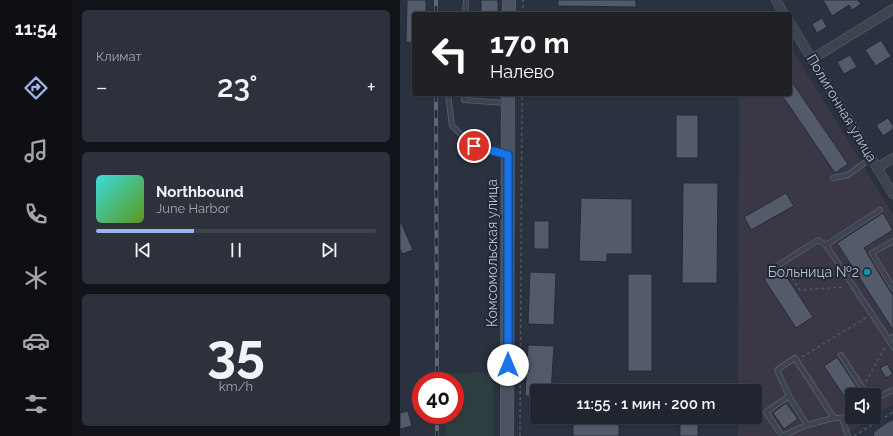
<!DOCTYPE html>
<html lang="ru">
<head>
<meta charset="utf-8">
<style>
  :root { --surface:#20252f; --page:#2d313b; --text:#f1f3f6; --muted:#a2a5aa; --line:#3d424b; --accent:#9cb5ed }
  body { margin:0; font-family:Raleway,sans-serif; background:var(--page); color:var(--text); height:100vh; display:flex; flex-direction:column; font-size:15px; white-space:nowrap }
  * { box-sizing:border-box; margin:0 }
  p { font-size:13px; color:var(--muted) }
  .icon { flex:none; width:22px; height:22px; fill:none; stroke:currentColor; stroke-width:2; stroke-linecap:round; stroke-linejoin:round }
  .map { position:relative; flex:1; overflow:hidden }
  .details { display:flex; flex-direction:column; gap:10px; padding:10px; background:#12141a; width:328px }
  .details>* { flex:none }
  .hud { position:absolute; left:12px; top:12px; width:380px; height:84px; border-radius:4px; box-shadow:0 1px 3px #0004,0 0 0 1px var(--line); background:#202124; color:#fff; overflow:hidden }
  .fabs { position:absolute; left:445px; top:388px; display:grid; gap:8px }
  .fabs a { display:grid; place-items:center; width:36px; height:36px; border-radius:4px; background:var(--surface); box-shadow:0 1px 3px #0004,0 0 0 1px var(--line); font-size:20px }
  .speed { position:absolute; left:12px; top:372px; display:flex; gap:8px; font-size:20px; font-weight:700; text-align:center }
  .speed>* { display:grid; place-content:center; width:52px; height:52px; border-radius:50%; background:var(--surface); box-shadow:0 1px 3px #0004,0 0 0 1px var(--line); line-height:1 }
  .speed .limit { border:6px solid #d22; background:#fff; color:#111 }
  .pin { position:absolute; display:grid; place-items:center; width:34px; height:34px; color:#fff; margin:-17px; border:2px solid #fff; border-radius:50%; box-shadow:0 1px 4px #0007 }
  .me { position:absolute; width:44px; margin:-22px; rotate:0deg; stroke-linejoin:round; filter:drop-shadow(0 0 3px #0008) }
  .turn { display:flex; align-items:center; gap:14px; height:84px; padding:0 12px; font-size:18px }
  .turn .icon { width:52px; height:52px; stroke-width:2.5 }
  .turn b { display:block; font-size:28px; line-height:34px }
  .big { font-size:30px; font-weight:600; line-height:1.1 }
  .details .widget { flex:1; display:flex; flex-direction:column; justify-content:center; gap:6px; min-width:0; padding:0 14px; border-radius:6px; background:var(--page) }
  .details .dial { align-items:center; gap:0 }
  .dial b { font-size:52px; line-height:1 }
  .song { display:flex; align-items:center; gap:12px }
  .cover { width:48px; height:48px; border-radius:6px; background:linear-gradient(135deg,hsl(180 70% 55%),hsl(90 70% 35%)) }
  .played { height:4px; border-radius:2px; background:linear-gradient(90deg,var(--accent) 35%,var(--line) 35%) }
  .keys { display:flex; justify-content:space-around; direction:ltr }
  .heat { display:flex; justify-content:space-between; align-items:center; font-size:22px; direction:ltr }
  .trip { position:absolute; left:130px; top:384px; width:232px; height:40px; border-radius:4px; background:var(--surface); box-shadow:0 1px 3px #0004,0 0 0 1px var(--line); font-weight:600; line-height:40px; text-align:center }
  main { display:flex; flex:1; min-height:0 }
  .dock { display:flex; flex-direction:column; width:72px; justify-content:space-around; align-items:center; background:#0d0f13; color:var(--muted) }
  .dock .icon { width:28px; height:28px }
  .dock .on { color:var(--accent) }
  .dock b { font-size:18px; color:var(--text) }
  .map>svg:first-child { display:block }
</style>
</head>
<body>
<main>
<nav class="dock">
<b>11:54</b>
<svg class="icon on" aria-label="directions" viewBox="0 0 24 24"><path d="M12 3l9 9-9 9-9-9zM9 14v-3h6M13 9l2 2-2 2"/></svg>
<svg class="icon" aria-label="music" viewBox="0 0 24 24"><path d="M9 18V5l10-2v13"/><circle cx="6" cy="18" r="3"/><circle cx="16" cy="16" r="3"/></svg>
<svg class="icon" aria-label="phone" viewBox="0 0 24 24"><path d="M5 4h4l2 5-3 2q2 4 5 5l2-3 5 2v4C11 20 4 13 5 4z"/></svg>
<svg class="icon" aria-label="climate" viewBox="0 0 24 24"><path d="M12 3v18M4 7l16 10M4 17L20 7"/></svg>
<svg class="icon" aria-label="car" viewBox="0 0 24 24"><path d="M5 17H2v-5l4-1 3-4h7l3 4 3 1v5h-3M9 17h6M6 11h13"/><circle cx="7" cy="17" r="2"/><circle cx="17" cy="17" r="2"/></svg>
<svg class="icon" aria-label="filters" viewBox="0 0 24 24"><path d="M4 7h16M4 17h16"/><circle cx="9" cy="7" r="2"/><circle cx="15" cy="17" r="2"/></svg>
</nav>
<section class="details">
<div class="widget"><p>Климат</p>
<div class="heat"><a>−</a><b class="big">23°</b><a>+</a></div>
</div>
<div class="widget">
<div class="song"><i class="cover"></i><div><b>Northbound</b><p>June Harbor</p></div></div>
<div class="played"></div>
<div class="keys"><svg class="icon" aria-label="previous" viewBox="0 0 24 24"><path d="M18 5L8 12l10 7zM5 5v14"/></svg><svg class="icon" aria-label="pause" viewBox="0 0 24 24"><path d="M8 5v14M16 5v14"/></svg><svg class="icon" aria-label="next" viewBox="0 0 24 24"><path d="M6 5l10 7-10 7zM19 5v14"/></svg></div>
</div>
<div class="widget dial"><b>35</b><p>km/h</p></div>
</section>
<div class="map">
<svg width="493" height="436" viewBox="0 0 493 436">
  <rect width="100%" height="100%" fill="#2a313f"/>
  <path fill="#3a3844" d="M390,46L493,214V404L474,416V395H452V417H473L443,436H338V417H355V391H338L339,94H390Z"/>
  <path fill="#2d3e41" d="M93,372V436H45L46,415H55V381H46V373Z"/>
  <g fill="#535a6a" stroke="#242a37">
    <path d="M7,0H26V14H14V43L6,42Z"/>
    <rect x="81" y="0" width="17" height="14"/>
    <path d="M158,0H236V7L158,6Z"/>
    <path d="M423,0H458L461,4L452,10L449,5L432,16Z"/>
    <path d="M422,18L427,27L417,33L412,24Z"/>
    <path d="M481,40L491,56L476,66L465,50Z"/>
    <path d="M450,55L457,67L444,74L437,62Z"/>
    <path d="M390,79L448,164L435,173L381,94H390Z"/>
    <rect x="276" y="115" width="22" height="43"/>
    <path d="M488,118L493,126V129L483,136L476,125Z"/>
    <path d="M283,183H318L317,283H282Z"/>
    <path d="M386,193L394,206L351,230L344,217Z"/>
    <path d="M181,198L232,199V254H207V262L179,261Z"/>
    <path d="M483,213L493,230L464,248L493,296V330L437,243Z"/>
    <path d="M0,220L13,250L2,254L0,249Z"/>
    <rect x="134" y="221" width="15" height="28"/>
    <path d="M381,268L413,317L396,328L364,279Z"/>
    <path d="M130,272L156,273L154,325L128,324Z"/>
    <rect x="228" y="274" width="24" height="97"/>
    <path d="M128,345L154,346L151,391H137V396H125Z"/>
    <path d="M437,357L462,395H452V408L424,366Z"/>
    <path d="M487,364L493,374L486,378L480,368Z"/>
    <path d="M386,403L398,419L384,429L373,413Z"/>
    <path d="M8,411L12,426L0,429V413Z"/>
    <rect x="280" y="417" width="18" height="19"/>
    <path d="M173,422L219,423V436H173Z"/>
  </g>
  <g fill="none" stroke-linecap="round" stroke-linejoin="round">
    <defs>
      <g id="lane">
        <path d="M65,14L66,0"/>
        <path d="M48,94L52,126L74,146L107,155"/>
        <path d="M64,94V100L107,103"/>
        <path d="M433,178L448,175L471,158"/>
        <path d="M493,241L472,253L493,288"/>
        <path d="M426,245L480,210"/>
        <path d="M377,266L418,240L426,245L489,340L493,337"/>
        <path d="M489,340L493,347"/>
        <path d="M441,355L467,395"/>
        <path d="M389,396L366,412L382,436L407,425"/>
        <path d="M474,399L493,390"/>
        <path d="M434,418L407,425L389,396L377,370L395,358L434,418H442"/>
        <path d="M448,436L442,418L452,412"/>
      </g>
      <g id="street">
        <path d="M376,0L384,14"/>
        <path d="M390,23L493,194"/>
        <path d="M412,59L493,9"/>
        <path d="M477,168L493,158"/>
      </g>
      <g id="secondary">
        <path d="M109,14V0"/>
        <path d="M107,436L108,94"/>
        <path d="M481,436L493,428"/>
      </g>
    </defs>
    <use href="#lane" stroke="#5b616d" stroke-width="6"/>
    <use href="#street" stroke="#5b616d" stroke-width="10"/>
    <use href="#secondary" stroke="#5b616d" stroke-width="14"/>
    <g stroke="#4c5b5f" stroke-width="1.5" stroke-dasharray="3 3" stroke-linecap="butt">
      <path d="M123,14V0"/>
      <path d="M385,268L400,290L445,287"/>
      <path d="M402,357L467,317"/>
      <path d="M466,382L485,347"/>
      <path d="M120,436L122,94"/>
      <path d="M454,436L493,412"/>
    </g>
    <use href="#lane" stroke="#3d434f" stroke-width="4.5"/>
    <use href="#street" stroke="#3d434f" stroke-width="9"/>
    <use href="#secondary" stroke="#4c5362" stroke-width="13"/>
    <defs>
      <g id="rail">
        <path d="M36,14V0"/>
        <path d="M36,94L37,381"/>
        <path d="M37,415V436"/>
      </g>
    </defs>
    <use href="#rail" stroke="#606776" stroke-width="4"/>
    <use href="#rail" stroke="#222835" stroke-width="2.5" stroke-dasharray="8" stroke-linecap="butt"/>
  </g>
  <g fill="none" stroke-linecap="round" stroke-linejoin="round">
    <defs>
      <path id="route" d="M74,146L108,155V365"/>
    </defs>
    <use href="#route" stroke="#114b97" stroke-width="10"/>
    <use href="#route" stroke="#1a73e8" stroke-width="7"/>
  </g>
  <circle fill="#0f9aa8" stroke="#222835" stroke-width="1.5" cx="467" cy="272" r="4"/>
  <g text-anchor="middle" dominant-baseline="central" stroke-width="4" stroke-linejoin="round" paint-order="stroke">
    <g font-size="14" fill="#babfca" stroke="#222835">
      <text transform="translate(442 108) rotate(59)">Полигонная улица</text>
      <text transform="translate(92 253) rotate(-90)">Комсомольская улица</text>
    </g>
    <g font-size="14" fill="#babfca" stroke="#222835" text-anchor="end">
      <text x="459" y="272">Больница №2</text>
    </g>
  </g>
</svg>
<div class="fabs">
<a><svg class="icon" aria-label="sound" viewBox="0 0 24 24"><path d="M4 9h4l5-4v14l-5-4H4zM17 9q2 3 0 6"/></svg></a>
</div>
<div class="speed"><div class="limit">40</div></div>
<div class="pin" style="left:74px;top:146px;background:#d93025"><svg class="icon" aria-label="arrive" viewBox="0 0 24 24"><path d="M6 21V4h12l-3 4 3 4H6"/></svg></div>
<svg class="me" style="left:108px;top:365px" viewBox="-20 -20 40 40"><circle r="19" fill="#fff"/><path d="M0-13L10 11 0 6-10 11z" fill="#1a73e8"/></svg>
<div class="trip">11:55 · 1 мин · 200 m</div>
<div class="hud">
<div class="turn"><svg class="icon" aria-label="left" viewBox="0 0 24 24"><path d="M17 20v-9H6M10 6l-5 5 5 5"/></svg><div><b>170 m</b>Налево</div></div>
</div>
</div>
</main>
</body>
</html>
